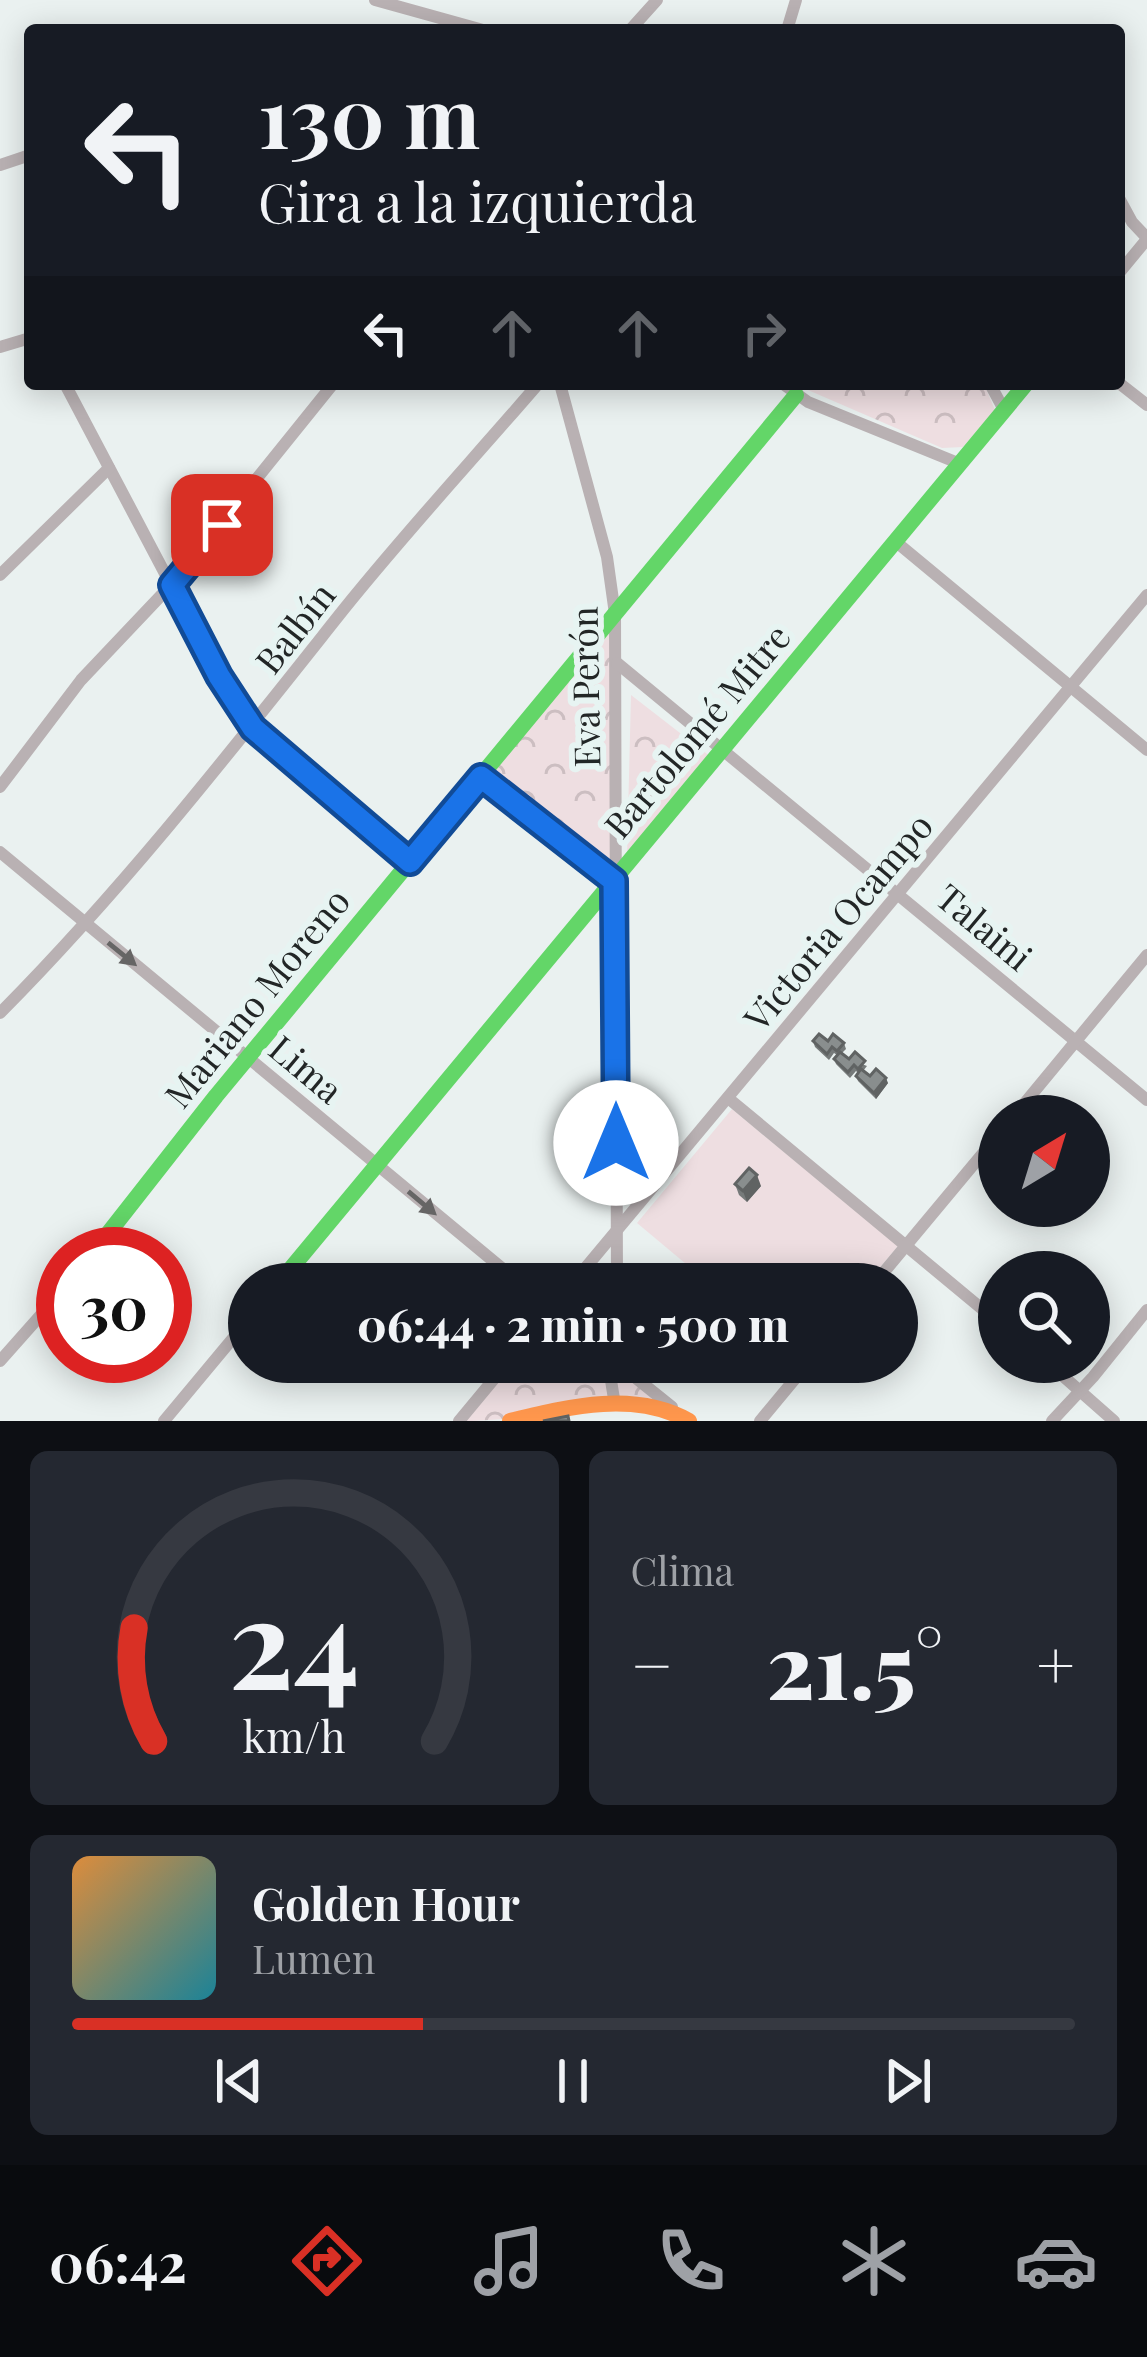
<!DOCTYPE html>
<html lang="es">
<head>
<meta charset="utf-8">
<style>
  :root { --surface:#171b24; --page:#242831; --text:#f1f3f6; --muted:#9ea1a6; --line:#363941; --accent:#d93025 }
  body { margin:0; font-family:"Playfair Display",serif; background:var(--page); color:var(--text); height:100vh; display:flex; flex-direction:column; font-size:45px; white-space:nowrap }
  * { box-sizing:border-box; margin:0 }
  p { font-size:39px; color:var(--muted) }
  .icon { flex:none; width:66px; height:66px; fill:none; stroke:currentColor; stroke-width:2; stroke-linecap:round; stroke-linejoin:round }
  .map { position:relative; height:1421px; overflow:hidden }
  .drawer { display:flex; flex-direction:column; gap:30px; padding:30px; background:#0d0f14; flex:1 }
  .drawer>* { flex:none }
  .guide { position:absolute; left:24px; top:24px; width:1101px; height:366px; border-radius:12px; box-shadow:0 6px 30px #0003; background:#171b24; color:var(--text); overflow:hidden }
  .needle { width:78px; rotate:38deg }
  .fabs { position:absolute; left:978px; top:1095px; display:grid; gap:24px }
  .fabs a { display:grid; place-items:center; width:132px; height:132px; border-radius:50%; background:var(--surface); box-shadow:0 6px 30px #0003; font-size:60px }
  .speed { position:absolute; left:36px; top:1227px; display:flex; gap:24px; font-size:60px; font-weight:700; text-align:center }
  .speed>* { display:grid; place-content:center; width:156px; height:156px; border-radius:50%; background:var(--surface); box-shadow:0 6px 30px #0003; line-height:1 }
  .speed .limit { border:18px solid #d22; background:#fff; color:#111 }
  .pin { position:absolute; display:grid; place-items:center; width:102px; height:102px; color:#fff; margin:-51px; border-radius:24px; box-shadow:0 6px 18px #0006 }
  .me { position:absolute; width:132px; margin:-66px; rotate:0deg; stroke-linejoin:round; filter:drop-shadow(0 0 9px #0008) }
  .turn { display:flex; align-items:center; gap:42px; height:252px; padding:0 36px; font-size:54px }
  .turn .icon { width:156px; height:156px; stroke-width:2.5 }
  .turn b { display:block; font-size:84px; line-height:102px }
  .lanes { display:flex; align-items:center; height:114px; padding:0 36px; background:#0003; justify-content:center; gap:60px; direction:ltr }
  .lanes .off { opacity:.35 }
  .big { font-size:90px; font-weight:800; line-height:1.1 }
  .drawer .card { flex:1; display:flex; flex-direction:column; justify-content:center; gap:18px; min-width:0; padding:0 42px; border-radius:18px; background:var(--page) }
  .drawer .dial { align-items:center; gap:0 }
  .dial svg { height:312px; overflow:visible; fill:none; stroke:var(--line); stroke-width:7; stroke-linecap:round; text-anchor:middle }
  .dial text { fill:var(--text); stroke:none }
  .song { display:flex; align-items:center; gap:36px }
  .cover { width:144px; height:144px; border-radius:18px; background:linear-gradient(135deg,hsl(30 70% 55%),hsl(190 70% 35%)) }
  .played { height:12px; border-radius:6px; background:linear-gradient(90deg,var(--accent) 35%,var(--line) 35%) }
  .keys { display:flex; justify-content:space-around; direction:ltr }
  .heat { display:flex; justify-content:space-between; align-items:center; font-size:66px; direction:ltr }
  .drawer .tiles { flex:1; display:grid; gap:30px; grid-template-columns:1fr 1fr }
  .card:last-child { grid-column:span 2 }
  .trip { position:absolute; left:228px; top:1263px; width:690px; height:120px; border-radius:60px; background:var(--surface); box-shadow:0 6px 30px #0003; font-weight:800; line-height:120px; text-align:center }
  .tabs { display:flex; height:192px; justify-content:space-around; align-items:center; background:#090b0e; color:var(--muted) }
  .tabs .icon { width:84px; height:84px }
  .tabs .selected { color:var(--accent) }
  .tabs b { font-size:54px; color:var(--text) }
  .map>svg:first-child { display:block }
</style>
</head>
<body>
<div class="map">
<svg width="1147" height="1421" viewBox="0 0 1147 1421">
  <defs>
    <pattern id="park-crowns" width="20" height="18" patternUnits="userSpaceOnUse" patternTransform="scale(3)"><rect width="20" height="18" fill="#eedee1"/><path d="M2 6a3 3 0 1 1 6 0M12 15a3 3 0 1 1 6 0" fill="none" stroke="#ccbec1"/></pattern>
  </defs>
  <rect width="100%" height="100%" fill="#eaf1f0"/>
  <g fill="url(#park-crowns)">
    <path d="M794,384H984L995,410L963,447L942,448Z"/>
    <path d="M615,614V881L481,777Z"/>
    <path d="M631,695L711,757L627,857Z"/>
    <path d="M508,1362H616L678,1412C606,1401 532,1421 459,1421Z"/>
  </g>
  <path fill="#eedee1" d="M732,1109L898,1246L866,1284H710L637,1223Z"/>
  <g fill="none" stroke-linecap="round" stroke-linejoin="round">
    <g stroke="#b9b1b3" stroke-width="12">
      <path d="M375,0L483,30"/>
      <path d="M630,30L657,0"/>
      <path d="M787,30L796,0"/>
      <path d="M0,165L30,155"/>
      <path d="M1119,198L1132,222L1147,238"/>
      <path d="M1119,273L1147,239"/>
      <path d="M0,347L30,338"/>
      <path d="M1119,383L1147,405"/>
      <path d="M65,384L219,676L253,728L409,862"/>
      <path d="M560,384L607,557L615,614L617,1284"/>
      <path d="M783,384L808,402L958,463"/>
      <path d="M990,384L1004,410"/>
      <path d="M895,541L1147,750"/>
      <path d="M0,575L109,468"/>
      <path d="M617,663L1147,1100"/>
      <path d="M481,777L615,881"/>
      <path d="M0,787L81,680L171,585L333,384"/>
      <path d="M0,852L521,1284"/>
      <path d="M0,1013C122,890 228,755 336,619C400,538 471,462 538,384"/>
      <path d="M728,1098L999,1323"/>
      <path d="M1014,1116L1147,955"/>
      <path d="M572,1284L1147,595"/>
      <path d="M874,1284L999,1134"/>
      <path d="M0,1361L63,1290"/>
      <path d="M608,1362L615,1405"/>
      <path d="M616,1362L672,1407"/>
      <path d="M1047,1362L1114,1421"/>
      <path d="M164,1421L249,1319"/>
      <path d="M459,1421L508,1362"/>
      <path d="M760,1421L809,1362"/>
      <path d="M1052,1421L1093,1377L1147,1310"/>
    </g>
    <g stroke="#63d668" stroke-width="16">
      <path d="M92,1254L216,1096L796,395"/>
      <path d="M278,1284L1026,384"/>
    </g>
    <path stroke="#ff974d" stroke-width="16" d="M510,1421C568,1407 634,1390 689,1421"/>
  </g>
  <g fill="#767a7a">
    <path d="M813,1041L844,1043L846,1049L842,1053L849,1059L867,1066L863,1071L870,1076L888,1083L876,1099L858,1081L856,1076L858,1073L856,1071L850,1078L836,1064L834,1059L837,1055L834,1053L829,1060L815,1047Z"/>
    <path d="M735,1184L761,1186L747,1202L739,1195Z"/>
  </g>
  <g fill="#606363">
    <path d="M886,1078L888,1083L876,1099L874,1093Z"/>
    <path d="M757,1175L761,1186L747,1202L743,1191Z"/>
  </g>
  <g fill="#898e8e" stroke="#606363" stroke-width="3">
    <path d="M819,1034L828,1041L833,1034L844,1043L837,1051L832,1047L827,1054L813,1041Z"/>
    <path d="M840,1052L849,1059L855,1052L865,1061L858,1069L854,1065L848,1072L834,1059Z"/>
    <path d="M861,1069L870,1076L876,1069L886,1078L874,1093L856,1076Z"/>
    <path d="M749,1168L757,1175L743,1191L735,1184Z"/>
    <path d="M568,1416L569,1421H543Z"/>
  </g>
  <defs><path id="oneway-solid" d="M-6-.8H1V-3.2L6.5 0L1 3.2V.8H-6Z" transform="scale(3)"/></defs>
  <g fill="#666565">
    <use href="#oneway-solid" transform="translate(122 954) rotate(39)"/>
    <use href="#oneway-solid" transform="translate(422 1203) rotate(40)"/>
  </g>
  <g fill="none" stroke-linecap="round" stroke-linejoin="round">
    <defs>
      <path id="route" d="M222,525L172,585L219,676L253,728L410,862L481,777L614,881L616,1143"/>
    </defs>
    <use href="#route" stroke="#114b97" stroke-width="30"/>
    <use href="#route" stroke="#1a73e8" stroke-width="21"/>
  </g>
  <g text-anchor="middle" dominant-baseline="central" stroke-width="12" stroke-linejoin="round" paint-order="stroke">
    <g font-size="36" fill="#222626" stroke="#e7f4f2">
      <text transform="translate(294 627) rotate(-52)">Balbín</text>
      <text transform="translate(584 687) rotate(-91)">Eva Perón</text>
      <text transform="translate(696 730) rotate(-50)">Bartolomé Mitre</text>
      <text transform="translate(837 921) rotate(-50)">Victoria Ocampo</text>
      <text transform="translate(985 926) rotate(40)">Talaini</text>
      <text transform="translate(256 997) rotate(-51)">Mariano Moreno</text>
      <text transform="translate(307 1068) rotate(40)">Lima</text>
    </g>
  </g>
</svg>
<div class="fabs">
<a><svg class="needle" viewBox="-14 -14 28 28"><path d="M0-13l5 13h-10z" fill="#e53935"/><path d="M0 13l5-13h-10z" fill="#9ea1a6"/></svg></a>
<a><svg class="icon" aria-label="search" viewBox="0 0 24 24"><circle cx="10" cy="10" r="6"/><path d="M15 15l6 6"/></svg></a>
</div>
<div class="speed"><div class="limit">30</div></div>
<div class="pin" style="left:222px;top:525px;background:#d93025"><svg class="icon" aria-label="arrive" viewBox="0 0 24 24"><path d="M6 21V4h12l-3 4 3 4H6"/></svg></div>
<svg class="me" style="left:616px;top:1143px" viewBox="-20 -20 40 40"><circle r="19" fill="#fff"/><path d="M0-13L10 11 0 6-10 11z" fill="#1a73e8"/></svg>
<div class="trip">06:44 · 2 min · 500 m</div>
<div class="guide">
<div class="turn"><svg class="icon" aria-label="left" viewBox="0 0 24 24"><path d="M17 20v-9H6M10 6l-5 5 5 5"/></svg><div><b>130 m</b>Gira a la izquierda</div></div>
<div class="lanes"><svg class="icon" aria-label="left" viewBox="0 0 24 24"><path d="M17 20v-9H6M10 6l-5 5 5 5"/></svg><svg class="icon off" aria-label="ahead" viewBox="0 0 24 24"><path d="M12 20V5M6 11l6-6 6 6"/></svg><svg class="icon off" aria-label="ahead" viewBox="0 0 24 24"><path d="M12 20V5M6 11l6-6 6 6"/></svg><svg class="icon off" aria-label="right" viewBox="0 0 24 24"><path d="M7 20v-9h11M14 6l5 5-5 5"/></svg></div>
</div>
</div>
<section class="drawer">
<div class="tiles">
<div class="card dial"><svg viewBox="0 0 100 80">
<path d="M14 69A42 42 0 1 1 86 69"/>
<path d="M14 69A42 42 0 0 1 9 40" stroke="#d93025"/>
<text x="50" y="56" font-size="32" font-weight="700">24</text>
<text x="50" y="72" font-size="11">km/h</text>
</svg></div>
<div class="card"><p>Clima</p>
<div class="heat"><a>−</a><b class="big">21.5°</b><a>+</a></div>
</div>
<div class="card">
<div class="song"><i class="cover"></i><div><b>Golden Hour</b><p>Lumen</p></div></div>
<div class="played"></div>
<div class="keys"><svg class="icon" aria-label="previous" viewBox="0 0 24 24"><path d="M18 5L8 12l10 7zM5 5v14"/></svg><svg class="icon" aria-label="pause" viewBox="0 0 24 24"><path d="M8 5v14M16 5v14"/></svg><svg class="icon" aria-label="next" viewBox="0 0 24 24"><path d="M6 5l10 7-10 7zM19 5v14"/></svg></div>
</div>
</div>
</section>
<nav class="tabs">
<b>06:42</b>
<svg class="icon selected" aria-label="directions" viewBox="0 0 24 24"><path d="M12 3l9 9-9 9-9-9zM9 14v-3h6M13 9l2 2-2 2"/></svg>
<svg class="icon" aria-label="music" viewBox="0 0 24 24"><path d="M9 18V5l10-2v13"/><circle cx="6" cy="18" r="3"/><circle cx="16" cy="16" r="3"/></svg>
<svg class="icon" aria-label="phone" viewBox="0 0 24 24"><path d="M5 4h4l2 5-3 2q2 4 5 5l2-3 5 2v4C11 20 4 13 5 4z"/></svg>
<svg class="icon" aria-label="climate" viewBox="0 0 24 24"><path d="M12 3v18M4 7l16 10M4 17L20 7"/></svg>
<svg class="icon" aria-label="car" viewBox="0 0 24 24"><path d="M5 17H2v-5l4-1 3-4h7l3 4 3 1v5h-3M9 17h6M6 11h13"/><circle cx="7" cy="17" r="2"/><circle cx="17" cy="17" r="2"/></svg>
</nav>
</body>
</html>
